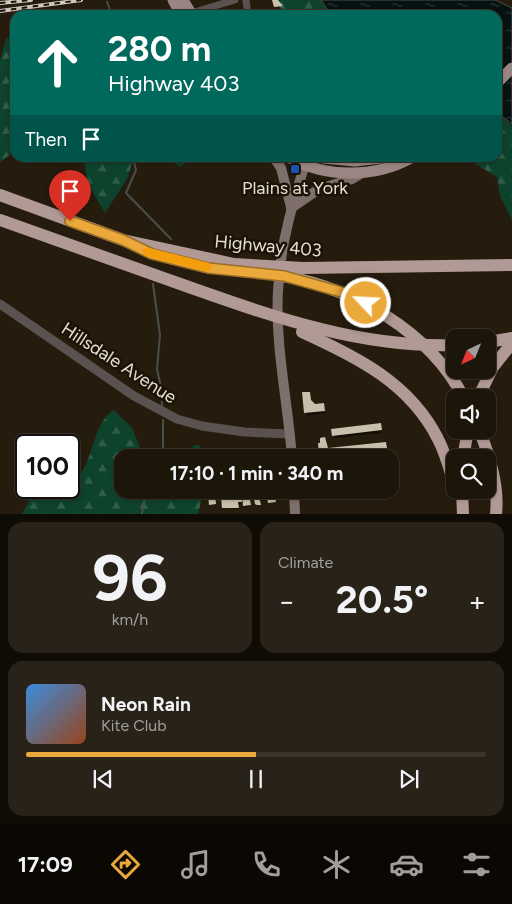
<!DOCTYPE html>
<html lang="en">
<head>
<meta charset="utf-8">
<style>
  :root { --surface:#1c150a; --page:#292218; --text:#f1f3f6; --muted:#a09f9c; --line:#3a342b; --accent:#eca93b }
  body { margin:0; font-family:Figtree,sans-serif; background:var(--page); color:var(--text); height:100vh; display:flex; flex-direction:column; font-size:19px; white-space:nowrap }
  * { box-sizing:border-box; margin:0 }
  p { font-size:16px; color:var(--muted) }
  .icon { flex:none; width:28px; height:28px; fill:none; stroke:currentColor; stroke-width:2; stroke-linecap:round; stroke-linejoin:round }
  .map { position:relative; height:514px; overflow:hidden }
  .sheet { display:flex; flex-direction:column; gap:8px; padding:8px; background:#0f0c06; flex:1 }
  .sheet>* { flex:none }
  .banner { position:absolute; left:10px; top:10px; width:492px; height:152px; border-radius:15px; box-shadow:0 1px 4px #0004,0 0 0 1px var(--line); background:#00695c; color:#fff; overflow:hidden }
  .needle { width:32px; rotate:223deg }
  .buttons { position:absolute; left:446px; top:329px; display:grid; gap:10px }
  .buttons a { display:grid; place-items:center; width:50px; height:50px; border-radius:10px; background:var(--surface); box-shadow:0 1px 4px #0004,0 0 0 1px var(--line); font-size:25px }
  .speed { position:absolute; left:15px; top:434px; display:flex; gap:10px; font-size:25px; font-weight:700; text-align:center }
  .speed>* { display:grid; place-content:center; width:65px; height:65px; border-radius:50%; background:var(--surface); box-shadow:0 1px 4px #0004,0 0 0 1px var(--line); line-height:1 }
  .speed .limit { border:2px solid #111; border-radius:8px; background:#fff; color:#111 }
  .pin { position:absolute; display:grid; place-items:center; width:42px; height:42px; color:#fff; margin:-51px -21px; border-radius:50% 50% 50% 0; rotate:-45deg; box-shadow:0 0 5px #0007 }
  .pin .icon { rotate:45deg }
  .me { position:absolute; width:55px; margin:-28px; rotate:295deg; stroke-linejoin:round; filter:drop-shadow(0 0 4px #0008) }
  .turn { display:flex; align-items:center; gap:18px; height:105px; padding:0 15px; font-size:22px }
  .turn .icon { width:65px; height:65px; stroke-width:2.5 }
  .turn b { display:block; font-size:35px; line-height:42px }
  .then { display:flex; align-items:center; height:48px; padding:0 15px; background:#0003; gap:10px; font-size:19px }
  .big { font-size:38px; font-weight:700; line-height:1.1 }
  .sheet .tile { flex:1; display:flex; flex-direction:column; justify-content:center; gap:8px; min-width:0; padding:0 18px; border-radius:15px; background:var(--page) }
  .sheet .dial { align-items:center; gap:0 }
  .dial b { font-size:65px; line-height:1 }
  .song { display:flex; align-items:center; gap:15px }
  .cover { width:60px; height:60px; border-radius:8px; background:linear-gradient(135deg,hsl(210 70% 55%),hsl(20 70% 35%)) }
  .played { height:5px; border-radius:2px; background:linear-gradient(90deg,var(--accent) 50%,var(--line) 50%) }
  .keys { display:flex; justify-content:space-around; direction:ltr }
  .heat { display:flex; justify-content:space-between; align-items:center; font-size:28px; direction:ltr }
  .sheet .tiles { flex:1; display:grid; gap:8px; grid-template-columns:1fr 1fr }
  .tile:last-child { grid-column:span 2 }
  .trip { position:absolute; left:114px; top:449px; width:285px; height:50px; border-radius:15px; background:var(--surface); box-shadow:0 1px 4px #0004,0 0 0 1px var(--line); font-weight:700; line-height:50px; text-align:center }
  .tabs { display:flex; height:80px; justify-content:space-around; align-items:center; background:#0b0804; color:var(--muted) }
  .tabs .icon { width:35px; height:35px }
  .tabs .current { color:var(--accent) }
  .tabs b { font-size:22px; color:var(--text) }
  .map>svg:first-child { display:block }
</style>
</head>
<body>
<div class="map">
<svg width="512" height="514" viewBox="0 0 512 514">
  <defs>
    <pattern id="forest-firs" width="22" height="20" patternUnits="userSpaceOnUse" patternTransform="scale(1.25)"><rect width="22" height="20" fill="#0d422c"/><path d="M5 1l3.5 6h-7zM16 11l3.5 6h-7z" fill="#305d4a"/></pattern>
    <pattern id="water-ripples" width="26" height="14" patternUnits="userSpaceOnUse" patternTransform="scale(1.25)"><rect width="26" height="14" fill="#061212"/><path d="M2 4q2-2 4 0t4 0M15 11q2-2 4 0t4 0" fill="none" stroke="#2a3434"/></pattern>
  </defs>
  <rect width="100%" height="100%" fill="#251c0d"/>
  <g fill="url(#forest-firs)">
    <path d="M274,0H322L336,15H286Z"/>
    <path d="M15,37V151L0,162V61L6,38Z"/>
    <path d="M498,113L512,126V220L500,196L497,177L466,158H498Z"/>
    <path d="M84,158H134L127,179L105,213L87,183Z"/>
    <path d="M170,158H187L184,164L179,167Z"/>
    <path d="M114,410L132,428L142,453V457L122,458V490H204L198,514H22L36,488H49L62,495C70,485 81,475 86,464C95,446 96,421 114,410Z"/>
    <path d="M195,445H199L201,449L196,457H179Z"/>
    <path d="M218,448L221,449L218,457H199Z"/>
  </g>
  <path fill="url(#water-ripples)" stroke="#494f4c" d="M321,0H495L512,8V124L498,113V15H331Z"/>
  <g fill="#0007">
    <path d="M309,393L311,402L315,405L323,404L325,413L307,416L303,394Z"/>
    <path d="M380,424L382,433L335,438L333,435Z"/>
    <path d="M324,439L329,449L386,443L388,452L322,458L319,444Z"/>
    <path d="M249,497L251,506L245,507L244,503L238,504L239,509L224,508L241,498Z"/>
  </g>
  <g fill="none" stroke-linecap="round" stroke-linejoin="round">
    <g stroke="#494f4c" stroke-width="2">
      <path d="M107,2L112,15"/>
      <path d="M133,158L136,170L126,193L171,239"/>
      <path d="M153,284L160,335L157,369L161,387L162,406"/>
      <path d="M159,458L163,447V420"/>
      <path d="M142,514L146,490"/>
    </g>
  </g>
  <g fill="#cabeac">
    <path d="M272,0H278L283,6L274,7Z"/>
    <path d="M265,9L269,11L270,15H257L256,11Z"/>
    <path d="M302,392H310L311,400L315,404L324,403L325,411L304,413Z"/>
    <path d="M381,423L382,430L332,436L331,429Z"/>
    <path d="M325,437L328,448L386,442L387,448L319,455L318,443H320V438Z"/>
    <path d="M260,453L261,458H253L252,454Z"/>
    <path d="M268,490H273L276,502L268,503L266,491Z"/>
    <path d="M237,491L238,495H241L242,502H238L239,508H222L221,497L231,496L230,492Z"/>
    <path d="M258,492L261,505H257L255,504L253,493Z"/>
    <path d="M215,494L216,504L209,505L208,495Z"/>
    <path d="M249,495L251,505L243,506L242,496Z"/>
  </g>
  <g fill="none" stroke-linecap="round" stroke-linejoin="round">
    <g stroke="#5b5150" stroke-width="7">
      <path d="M246,0L248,15"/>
      <path d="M191,13L235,0"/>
    </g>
    <path stroke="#5b5150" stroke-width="9" d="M0,304L134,396L177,419L202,426L244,432L290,434"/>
    <g stroke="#7e6e6c" stroke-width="10">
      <path d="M274,158L281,168L291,207"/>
      <path d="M291,208L319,189L352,179L362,173"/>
      <path d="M292,458C288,402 275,347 278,291C280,245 293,201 307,158"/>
      <path d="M294,490L295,514"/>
    </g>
    <g stroke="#998582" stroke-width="11">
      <path d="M173,0L181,15"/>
      <path d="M183,0L192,15"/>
      <path d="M498,82L512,68"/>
      <path d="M290,158C326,178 375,178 411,158"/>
      <path d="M323,158L355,161L381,158"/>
    </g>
    <g stroke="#b19995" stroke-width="12">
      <path d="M0,195L123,240L234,264L303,268L512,265"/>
      <path d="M0,220C62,242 124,264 186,286C274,317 360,348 455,345"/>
      <path d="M182,261C215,270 249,270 283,276C355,289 429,331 464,398"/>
      <path d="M302,332C357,357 410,383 438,439C446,454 450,471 455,487"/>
      <path d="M488,342L512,338"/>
      <path d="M478,398L493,367L512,343"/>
      <path d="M479,430C490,456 499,486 496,514"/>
      <path d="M463,458L468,430"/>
      <path d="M462,490L463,514"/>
    </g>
    <defs>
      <g id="rail">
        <path d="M0,3L31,0"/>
        <path d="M0,11L81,0"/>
      </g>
    </defs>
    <use href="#rail" stroke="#cfc8be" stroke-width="4"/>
    <use href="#rail" stroke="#1c1305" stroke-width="2" stroke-dasharray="5.5" stroke-linecap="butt"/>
  </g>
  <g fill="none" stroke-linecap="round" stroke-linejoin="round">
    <defs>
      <path id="route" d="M70,221L123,240L152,254L208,268L284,276L345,293L366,303"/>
    </defs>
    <use href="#route" stroke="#996e26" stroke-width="12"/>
    <use href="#route" stroke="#eca93b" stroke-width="9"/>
    <path stroke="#f59e0b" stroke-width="9" d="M147,252L207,267"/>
  </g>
  <rect fill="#1a4fb4" stroke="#1c1305" stroke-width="2" x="290" y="164" width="10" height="10" rx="2.5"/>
  <g text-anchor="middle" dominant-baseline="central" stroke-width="5" stroke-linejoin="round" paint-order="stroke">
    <g font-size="18" fill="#e4ddd4" stroke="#1c1305">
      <text x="295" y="188">Plains at York</text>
    </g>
    <g font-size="18" fill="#e4ddd4" stroke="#1c1305">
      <text transform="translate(268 246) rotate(5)">Highway 403</text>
      <text transform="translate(119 363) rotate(33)">Hillsdale Avenue</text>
    </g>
  </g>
</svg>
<div class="buttons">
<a><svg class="needle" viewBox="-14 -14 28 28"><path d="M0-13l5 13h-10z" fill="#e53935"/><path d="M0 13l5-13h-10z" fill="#a09f9c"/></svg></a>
<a><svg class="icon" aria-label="sound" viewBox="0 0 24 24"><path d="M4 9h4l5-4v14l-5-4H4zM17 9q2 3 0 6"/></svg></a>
<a><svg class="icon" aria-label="search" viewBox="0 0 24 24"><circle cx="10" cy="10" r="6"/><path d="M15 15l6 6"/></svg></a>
</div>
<div class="speed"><div class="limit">100</div></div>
<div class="pin" style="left:70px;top:221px;background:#d93025"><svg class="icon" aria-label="arrive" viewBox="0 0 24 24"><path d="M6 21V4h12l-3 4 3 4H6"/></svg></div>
<svg class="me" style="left:366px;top:303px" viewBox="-20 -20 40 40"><circle r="17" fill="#eca93b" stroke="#fff" stroke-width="3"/><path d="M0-11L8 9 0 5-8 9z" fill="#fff"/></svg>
<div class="trip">17:10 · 1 min · 340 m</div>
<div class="banner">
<div class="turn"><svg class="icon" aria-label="ahead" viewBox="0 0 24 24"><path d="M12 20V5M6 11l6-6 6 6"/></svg><div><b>280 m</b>Highway 403</div></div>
<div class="then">Then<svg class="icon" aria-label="arrive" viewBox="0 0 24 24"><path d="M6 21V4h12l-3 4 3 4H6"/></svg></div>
</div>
</div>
<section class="sheet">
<div class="tiles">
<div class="tile dial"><b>96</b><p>km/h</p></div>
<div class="tile"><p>Climate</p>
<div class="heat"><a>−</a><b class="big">20.5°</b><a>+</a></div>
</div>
<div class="tile">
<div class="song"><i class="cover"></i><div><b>Neon Rain</b><p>Kite Club</p></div></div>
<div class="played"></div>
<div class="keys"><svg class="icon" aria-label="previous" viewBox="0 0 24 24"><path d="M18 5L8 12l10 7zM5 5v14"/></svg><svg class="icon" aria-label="pause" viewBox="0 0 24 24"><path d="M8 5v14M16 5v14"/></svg><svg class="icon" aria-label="next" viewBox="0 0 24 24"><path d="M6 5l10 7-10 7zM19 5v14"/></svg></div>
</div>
</div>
</section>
<nav class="tabs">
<b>17:09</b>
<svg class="icon current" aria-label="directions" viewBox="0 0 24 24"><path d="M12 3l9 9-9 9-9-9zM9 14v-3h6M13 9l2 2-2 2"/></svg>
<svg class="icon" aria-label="music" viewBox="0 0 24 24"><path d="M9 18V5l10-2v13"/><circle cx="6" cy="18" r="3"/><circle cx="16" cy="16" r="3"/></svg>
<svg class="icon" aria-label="phone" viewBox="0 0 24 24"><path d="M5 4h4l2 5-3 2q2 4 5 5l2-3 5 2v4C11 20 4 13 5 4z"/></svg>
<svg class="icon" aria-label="climate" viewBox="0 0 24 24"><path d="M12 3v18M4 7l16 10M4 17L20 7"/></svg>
<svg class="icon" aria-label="car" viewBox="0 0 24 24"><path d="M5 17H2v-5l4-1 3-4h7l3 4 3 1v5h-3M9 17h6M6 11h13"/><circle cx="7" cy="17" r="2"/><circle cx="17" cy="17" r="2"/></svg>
<svg class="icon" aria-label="filters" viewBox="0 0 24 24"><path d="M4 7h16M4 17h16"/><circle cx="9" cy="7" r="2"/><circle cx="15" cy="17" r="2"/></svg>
</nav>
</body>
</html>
